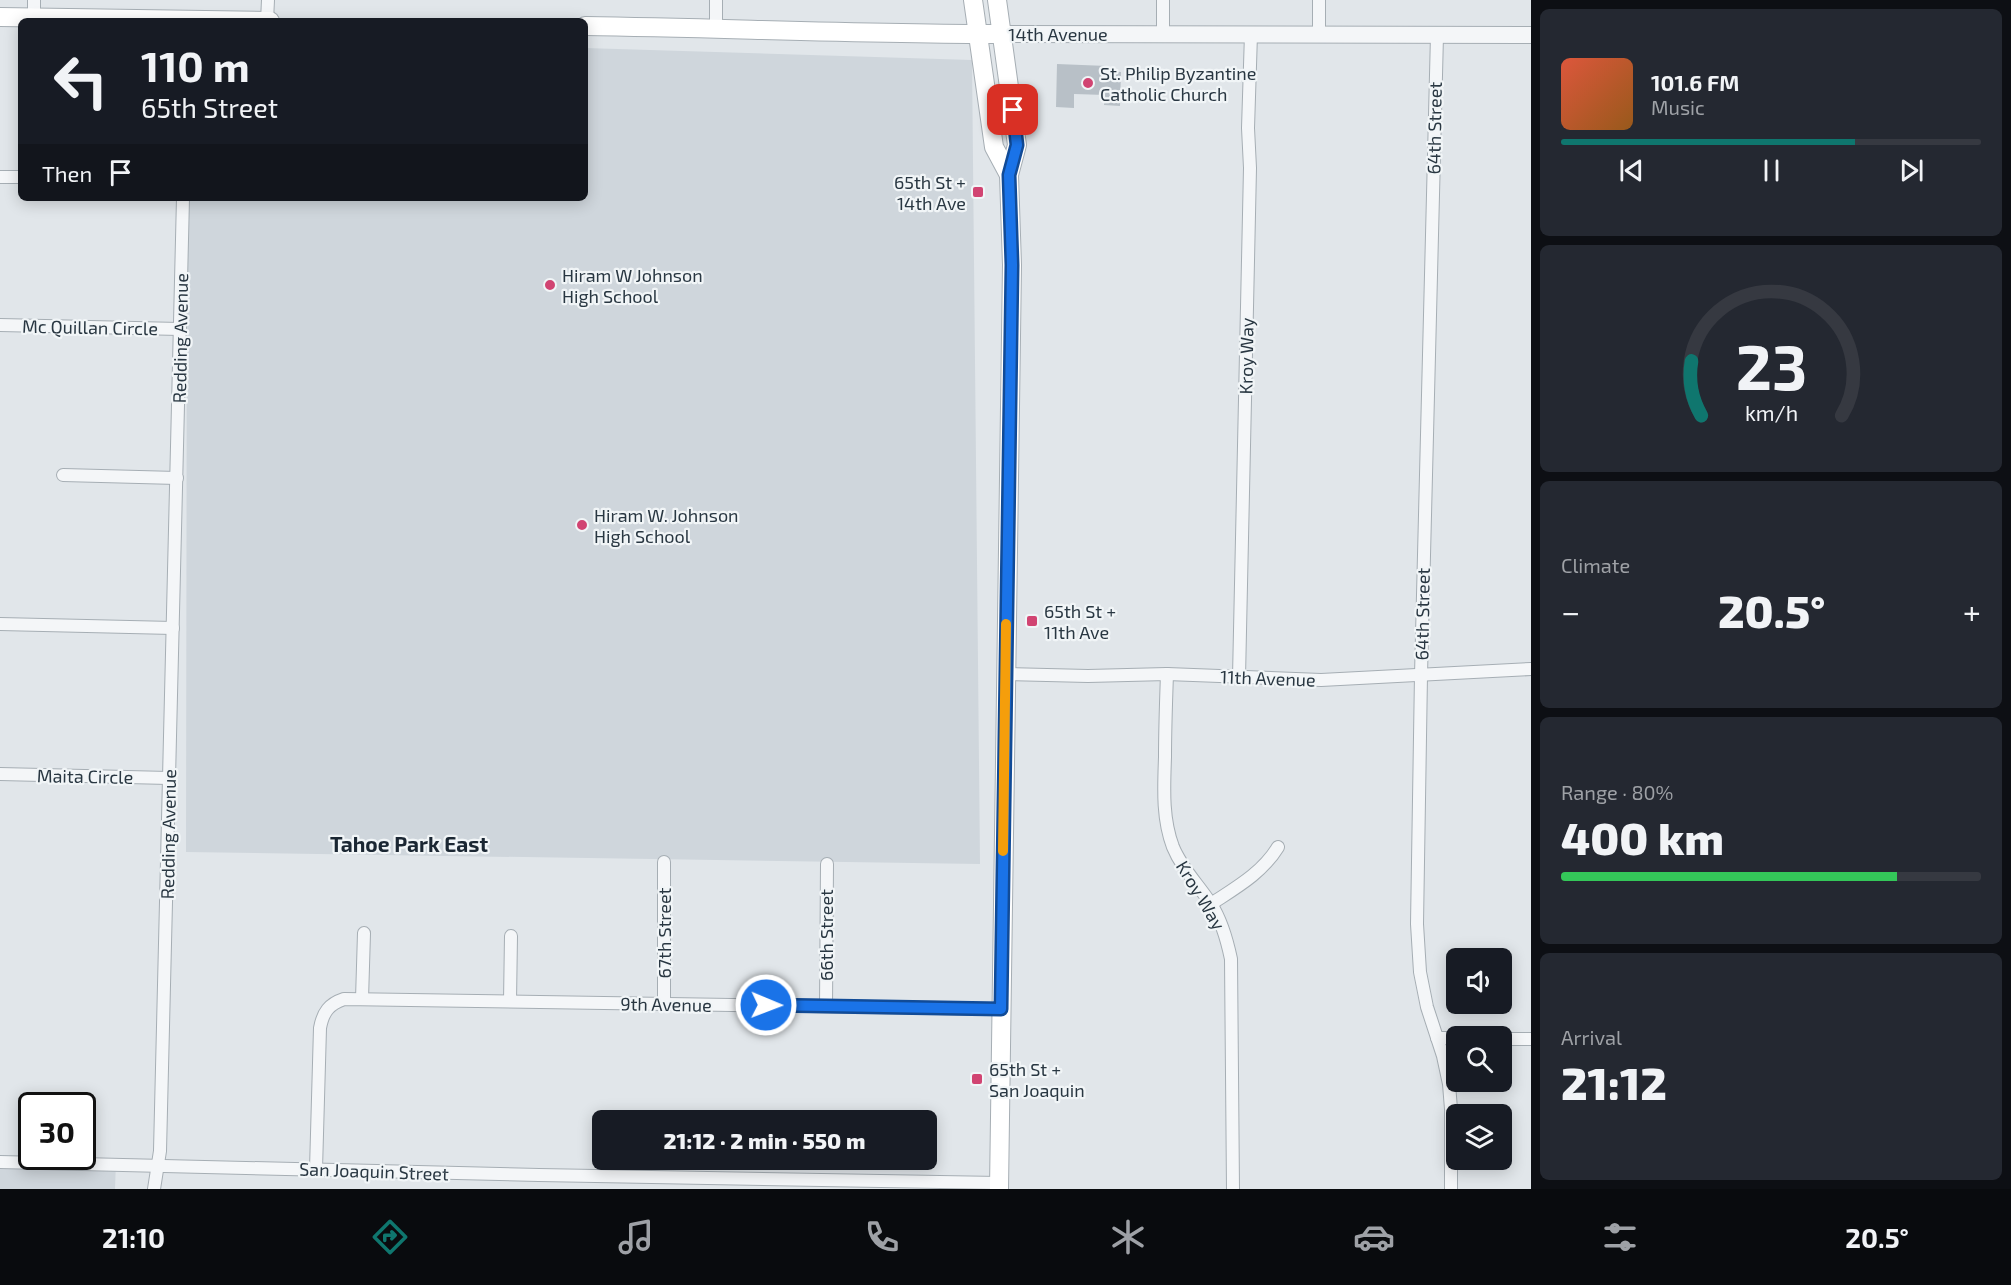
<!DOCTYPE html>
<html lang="en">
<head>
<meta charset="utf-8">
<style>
  :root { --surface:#171b24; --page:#242831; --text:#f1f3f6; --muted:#9ea1a6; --line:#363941; --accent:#0f766e }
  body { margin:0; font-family:"Exo 2",sans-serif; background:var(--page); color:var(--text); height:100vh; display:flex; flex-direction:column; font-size:22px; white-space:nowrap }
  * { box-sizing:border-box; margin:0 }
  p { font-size:20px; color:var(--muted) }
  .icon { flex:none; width:33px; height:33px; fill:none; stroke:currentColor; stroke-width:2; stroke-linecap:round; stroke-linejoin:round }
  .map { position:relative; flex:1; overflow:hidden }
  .drawer { display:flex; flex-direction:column; gap:9px; padding:9px; background:#0d0f14; width:480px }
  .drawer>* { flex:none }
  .hud { position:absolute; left:18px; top:18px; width:570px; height:183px; border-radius:9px; box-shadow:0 3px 15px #0003; background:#171b24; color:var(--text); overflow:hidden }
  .buttons { position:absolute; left:1446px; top:948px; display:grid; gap:12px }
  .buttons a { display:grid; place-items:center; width:66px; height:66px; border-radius:9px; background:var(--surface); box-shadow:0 3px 15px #0003; font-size:30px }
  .speed { position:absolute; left:18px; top:1092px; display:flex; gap:12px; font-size:30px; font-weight:700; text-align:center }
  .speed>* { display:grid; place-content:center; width:78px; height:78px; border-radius:50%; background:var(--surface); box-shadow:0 3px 15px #0003; line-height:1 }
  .speed .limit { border:3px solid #111; border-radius:9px; background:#fff; color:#111 }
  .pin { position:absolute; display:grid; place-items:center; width:51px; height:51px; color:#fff; margin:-26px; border-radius:12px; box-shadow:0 3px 9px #0006 }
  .me { position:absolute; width:66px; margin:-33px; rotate:91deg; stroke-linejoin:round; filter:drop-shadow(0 0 4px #0008) }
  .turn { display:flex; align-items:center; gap:21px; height:126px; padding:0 24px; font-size:27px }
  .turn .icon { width:78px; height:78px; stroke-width:2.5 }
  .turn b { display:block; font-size:42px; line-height:51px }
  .then { display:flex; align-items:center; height:57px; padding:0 24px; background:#0003; gap:12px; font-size:22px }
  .big { font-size:45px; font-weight:800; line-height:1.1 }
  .drawer .tile { flex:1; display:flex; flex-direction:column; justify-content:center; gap:9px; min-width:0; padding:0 21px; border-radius:9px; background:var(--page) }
  .drawer .dial { align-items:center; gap:0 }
  .dial svg { height:156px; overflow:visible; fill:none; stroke:var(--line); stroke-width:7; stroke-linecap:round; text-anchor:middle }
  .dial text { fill:var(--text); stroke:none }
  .song { display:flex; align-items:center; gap:18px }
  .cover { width:72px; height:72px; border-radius:9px; background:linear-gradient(135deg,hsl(10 70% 55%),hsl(30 70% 35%)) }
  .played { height:6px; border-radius:3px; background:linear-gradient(90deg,var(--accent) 70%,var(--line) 70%) }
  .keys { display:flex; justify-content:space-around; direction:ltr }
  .heat { display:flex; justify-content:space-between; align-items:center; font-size:33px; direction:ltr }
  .charge { height:9px; border-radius:4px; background:linear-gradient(90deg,#34c759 80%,var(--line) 0) }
  .trip { position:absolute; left:592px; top:1110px; width:345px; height:60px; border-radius:9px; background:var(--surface); box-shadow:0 3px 15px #0003; font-weight:800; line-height:60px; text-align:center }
  .dock { display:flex; height:96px; justify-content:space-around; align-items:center; background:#090b0e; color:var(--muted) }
  .dock .icon { width:42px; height:42px }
  .dock .on { color:var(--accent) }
  .dock b { font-size:27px; color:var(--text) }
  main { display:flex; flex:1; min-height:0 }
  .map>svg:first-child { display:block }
</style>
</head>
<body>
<main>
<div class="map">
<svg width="1531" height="1189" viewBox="0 0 1531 1189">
  <rect width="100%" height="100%" fill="#e1e6ea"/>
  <g fill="#cfd6dc">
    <path d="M585,48L972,60L980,864L186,852L187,198H585Z"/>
    <path d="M0,1159L116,1161L115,1189H0Z"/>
  </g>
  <path fill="#b8c0c7" d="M1057,64L1107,66V71L1121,72L1120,106L1104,105L1105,95L1074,94V108L1056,107Z"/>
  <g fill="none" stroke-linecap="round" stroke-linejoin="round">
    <defs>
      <g id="minor">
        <path d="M1163,0V34"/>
        <path d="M34,17V0"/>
        <path d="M267,21L268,0"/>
        <path d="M716,28V0"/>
        <path d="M1319,35V0"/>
        <path d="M1437,35L1421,675L1417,924L1420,972L1427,1007L1443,1056L1449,1084L1451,1109V1189"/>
        <path d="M0,177H21"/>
        <path d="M0,325L180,329"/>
        <path d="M63,475L177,478"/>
        <path d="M0,624L173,628"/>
        <path d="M1006,674L1088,676L1167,674L1321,680L1531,669"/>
        <path d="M1167,674C1166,702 1165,729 1165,757C1164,787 1162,818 1173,847C1182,869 1198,884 1211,904C1222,921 1227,940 1231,959L1233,1189"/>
        <path d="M1239,677L1250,168L1248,128L1251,34"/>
        <path d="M0,774L169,778"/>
        <path d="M1211,904C1237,887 1262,873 1278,847"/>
        <path d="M362,999L364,933"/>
        <path d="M510,1001L511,936"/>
        <path d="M664,1004V862"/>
        <path d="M826,1006L827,864"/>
        <path d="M1437,1038H1456"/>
        <path d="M1502,1039H1531"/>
        <path d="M0,1162L539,1175L999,1183"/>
        <path d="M316,1169L320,1028C323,1012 329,1004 344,999L1001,1009"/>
        <path d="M154,1189L160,1151L183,198"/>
      </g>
      <path id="tertiary" d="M1002,34L1531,35"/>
      <g id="secondary">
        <path d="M973,0L994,147L1009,175"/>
        <path d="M997,0L1017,145L1009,175L1012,265L999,1189"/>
        <path d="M0,17L270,21"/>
        <path d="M585,26C724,28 863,34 1002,34"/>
      </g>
    </defs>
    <use href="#minor" stroke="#a6aeb4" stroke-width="14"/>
    <use href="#tertiary" stroke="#a6aeb4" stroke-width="18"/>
    <use href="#secondary" stroke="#a6aeb4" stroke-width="20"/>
    <use href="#minor" stroke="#f4f6f8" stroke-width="12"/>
    <use href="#tertiary" stroke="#f4f6f8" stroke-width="16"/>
    <use href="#secondary" stroke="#fff" stroke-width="18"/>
  </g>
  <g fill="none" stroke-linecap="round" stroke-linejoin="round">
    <defs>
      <path id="route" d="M766,1005L1001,1009L1012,265L1009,175L1017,145L1013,110"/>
    </defs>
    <use href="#route" stroke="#114b97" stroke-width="15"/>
    <use href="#route" stroke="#1a73e8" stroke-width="10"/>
    <path stroke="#f59e0b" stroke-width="10" d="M1003,851L1006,624"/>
  </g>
  <g fill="#d14472" stroke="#f1f5f7" stroke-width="2">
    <circle cx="1088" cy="83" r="6"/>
    <rect x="972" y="186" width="12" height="12" rx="3"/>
    <circle cx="550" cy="285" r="6"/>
    <circle cx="582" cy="525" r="6"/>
    <rect x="1026" y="615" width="12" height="12" rx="3"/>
    <rect x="971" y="1073" width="12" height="12" rx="3"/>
  </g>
  <g text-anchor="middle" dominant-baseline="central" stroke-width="4.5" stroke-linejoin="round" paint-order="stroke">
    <g font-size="18" fill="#293742" stroke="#f1f5f7">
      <text x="1058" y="34">14th Avenue</text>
      <text transform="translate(1434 128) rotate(-89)">64th Street</text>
      <text transform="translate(90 327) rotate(1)">Mc Quillan Circle</text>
      <text transform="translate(180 338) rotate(-89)">Redding Avenue</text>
      <text transform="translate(1246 356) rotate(-89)">Kroy Way</text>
      <text transform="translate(1422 614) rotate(-89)">64th Street</text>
      <text transform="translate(1268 678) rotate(2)">11th Avenue</text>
      <text transform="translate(85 776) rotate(1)">Maita Circle</text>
      <text transform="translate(168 834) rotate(-89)">Redding Avenue</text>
      <text transform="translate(1201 895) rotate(59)">Kroy Way</text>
      <text transform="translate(664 933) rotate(-90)">67th Street</text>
      <text transform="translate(826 935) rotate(-90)">66th Street</text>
      <text transform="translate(666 1004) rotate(1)">9th Avenue</text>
      <text transform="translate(374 1171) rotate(2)">San Joaquin Street</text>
    </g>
    <g font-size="18" fill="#293742" stroke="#f1f5f7" text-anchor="start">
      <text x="1100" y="73">St. Philip Byzantine<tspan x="1100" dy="21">Catholic Church</tspan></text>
      <text x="966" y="182" text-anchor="end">65th St +<tspan x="966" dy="21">14th Ave</tspan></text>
      <text x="562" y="275">Hiram W Johnson<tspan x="562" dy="21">High School</tspan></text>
      <text x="594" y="515">Hiram W. Johnson<tspan x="594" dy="21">High School</tspan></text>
      <text x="1044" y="611">65th St +<tspan x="1044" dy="21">11th Ave</tspan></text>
      <text x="989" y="1069">65th St +<tspan x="989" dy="21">San Joaquin</tspan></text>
    </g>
    <g font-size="21" font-weight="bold" fill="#1b2733" stroke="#f1f5f7">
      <text x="409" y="843">Tahoe Park East</text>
    </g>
  </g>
</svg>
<div class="buttons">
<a><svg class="icon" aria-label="sound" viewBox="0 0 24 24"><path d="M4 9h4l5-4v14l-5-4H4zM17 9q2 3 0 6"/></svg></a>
<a><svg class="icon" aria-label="search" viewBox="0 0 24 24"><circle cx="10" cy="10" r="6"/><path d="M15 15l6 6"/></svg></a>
<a><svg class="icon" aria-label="layers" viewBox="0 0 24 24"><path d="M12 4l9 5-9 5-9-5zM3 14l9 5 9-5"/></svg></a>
</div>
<div class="speed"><div class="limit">30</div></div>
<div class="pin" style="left:1013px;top:110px;background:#d93025"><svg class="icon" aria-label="arrive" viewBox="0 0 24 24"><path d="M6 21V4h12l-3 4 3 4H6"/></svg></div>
<svg class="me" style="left:766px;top:1005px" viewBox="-20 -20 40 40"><circle r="17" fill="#1a73e8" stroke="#fff" stroke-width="3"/><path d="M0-11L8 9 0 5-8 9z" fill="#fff"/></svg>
<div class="trip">21:12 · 2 min · 550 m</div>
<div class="hud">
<div class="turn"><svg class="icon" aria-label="left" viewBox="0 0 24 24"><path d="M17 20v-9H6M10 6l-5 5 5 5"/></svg><div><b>110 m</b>65th Street</div></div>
<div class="then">Then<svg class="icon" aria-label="arrive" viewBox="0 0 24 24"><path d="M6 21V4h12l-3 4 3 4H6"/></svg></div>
</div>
</div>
<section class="drawer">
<div class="tile">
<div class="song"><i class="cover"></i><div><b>101.6 FM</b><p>Music</p></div></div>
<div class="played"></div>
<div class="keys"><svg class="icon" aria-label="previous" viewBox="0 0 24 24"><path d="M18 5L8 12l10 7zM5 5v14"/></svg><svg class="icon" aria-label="pause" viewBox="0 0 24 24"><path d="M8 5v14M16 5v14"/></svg><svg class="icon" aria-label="next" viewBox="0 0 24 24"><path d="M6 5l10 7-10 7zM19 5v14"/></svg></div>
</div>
<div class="tile dial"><svg viewBox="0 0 100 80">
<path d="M14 69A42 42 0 1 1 86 69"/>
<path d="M14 69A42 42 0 0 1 9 41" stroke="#0f766e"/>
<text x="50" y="56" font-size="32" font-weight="700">23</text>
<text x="50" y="72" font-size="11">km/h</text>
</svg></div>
<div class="tile"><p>Climate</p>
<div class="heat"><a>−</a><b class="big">20.5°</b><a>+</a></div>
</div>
<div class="tile"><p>Range · 80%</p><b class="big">400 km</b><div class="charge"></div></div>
<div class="tile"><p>Arrival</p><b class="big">21:12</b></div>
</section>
</main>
<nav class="dock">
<b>21:10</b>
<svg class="icon on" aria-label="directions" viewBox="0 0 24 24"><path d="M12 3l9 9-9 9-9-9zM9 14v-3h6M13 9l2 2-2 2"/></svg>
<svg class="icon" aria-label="music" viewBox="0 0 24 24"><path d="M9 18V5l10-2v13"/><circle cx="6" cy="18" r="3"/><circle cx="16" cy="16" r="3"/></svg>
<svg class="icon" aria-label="phone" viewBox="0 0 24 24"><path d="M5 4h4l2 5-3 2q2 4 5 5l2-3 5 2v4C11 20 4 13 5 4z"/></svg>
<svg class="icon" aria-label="climate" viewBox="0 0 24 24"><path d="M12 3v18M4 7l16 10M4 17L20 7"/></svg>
<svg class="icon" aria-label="car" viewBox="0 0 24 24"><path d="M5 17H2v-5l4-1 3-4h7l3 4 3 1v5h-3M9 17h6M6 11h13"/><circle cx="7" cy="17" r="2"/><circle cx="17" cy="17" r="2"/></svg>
<svg class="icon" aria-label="filters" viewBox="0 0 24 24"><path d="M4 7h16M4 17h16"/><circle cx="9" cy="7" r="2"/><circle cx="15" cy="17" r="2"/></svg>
<b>20.5°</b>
</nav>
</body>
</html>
